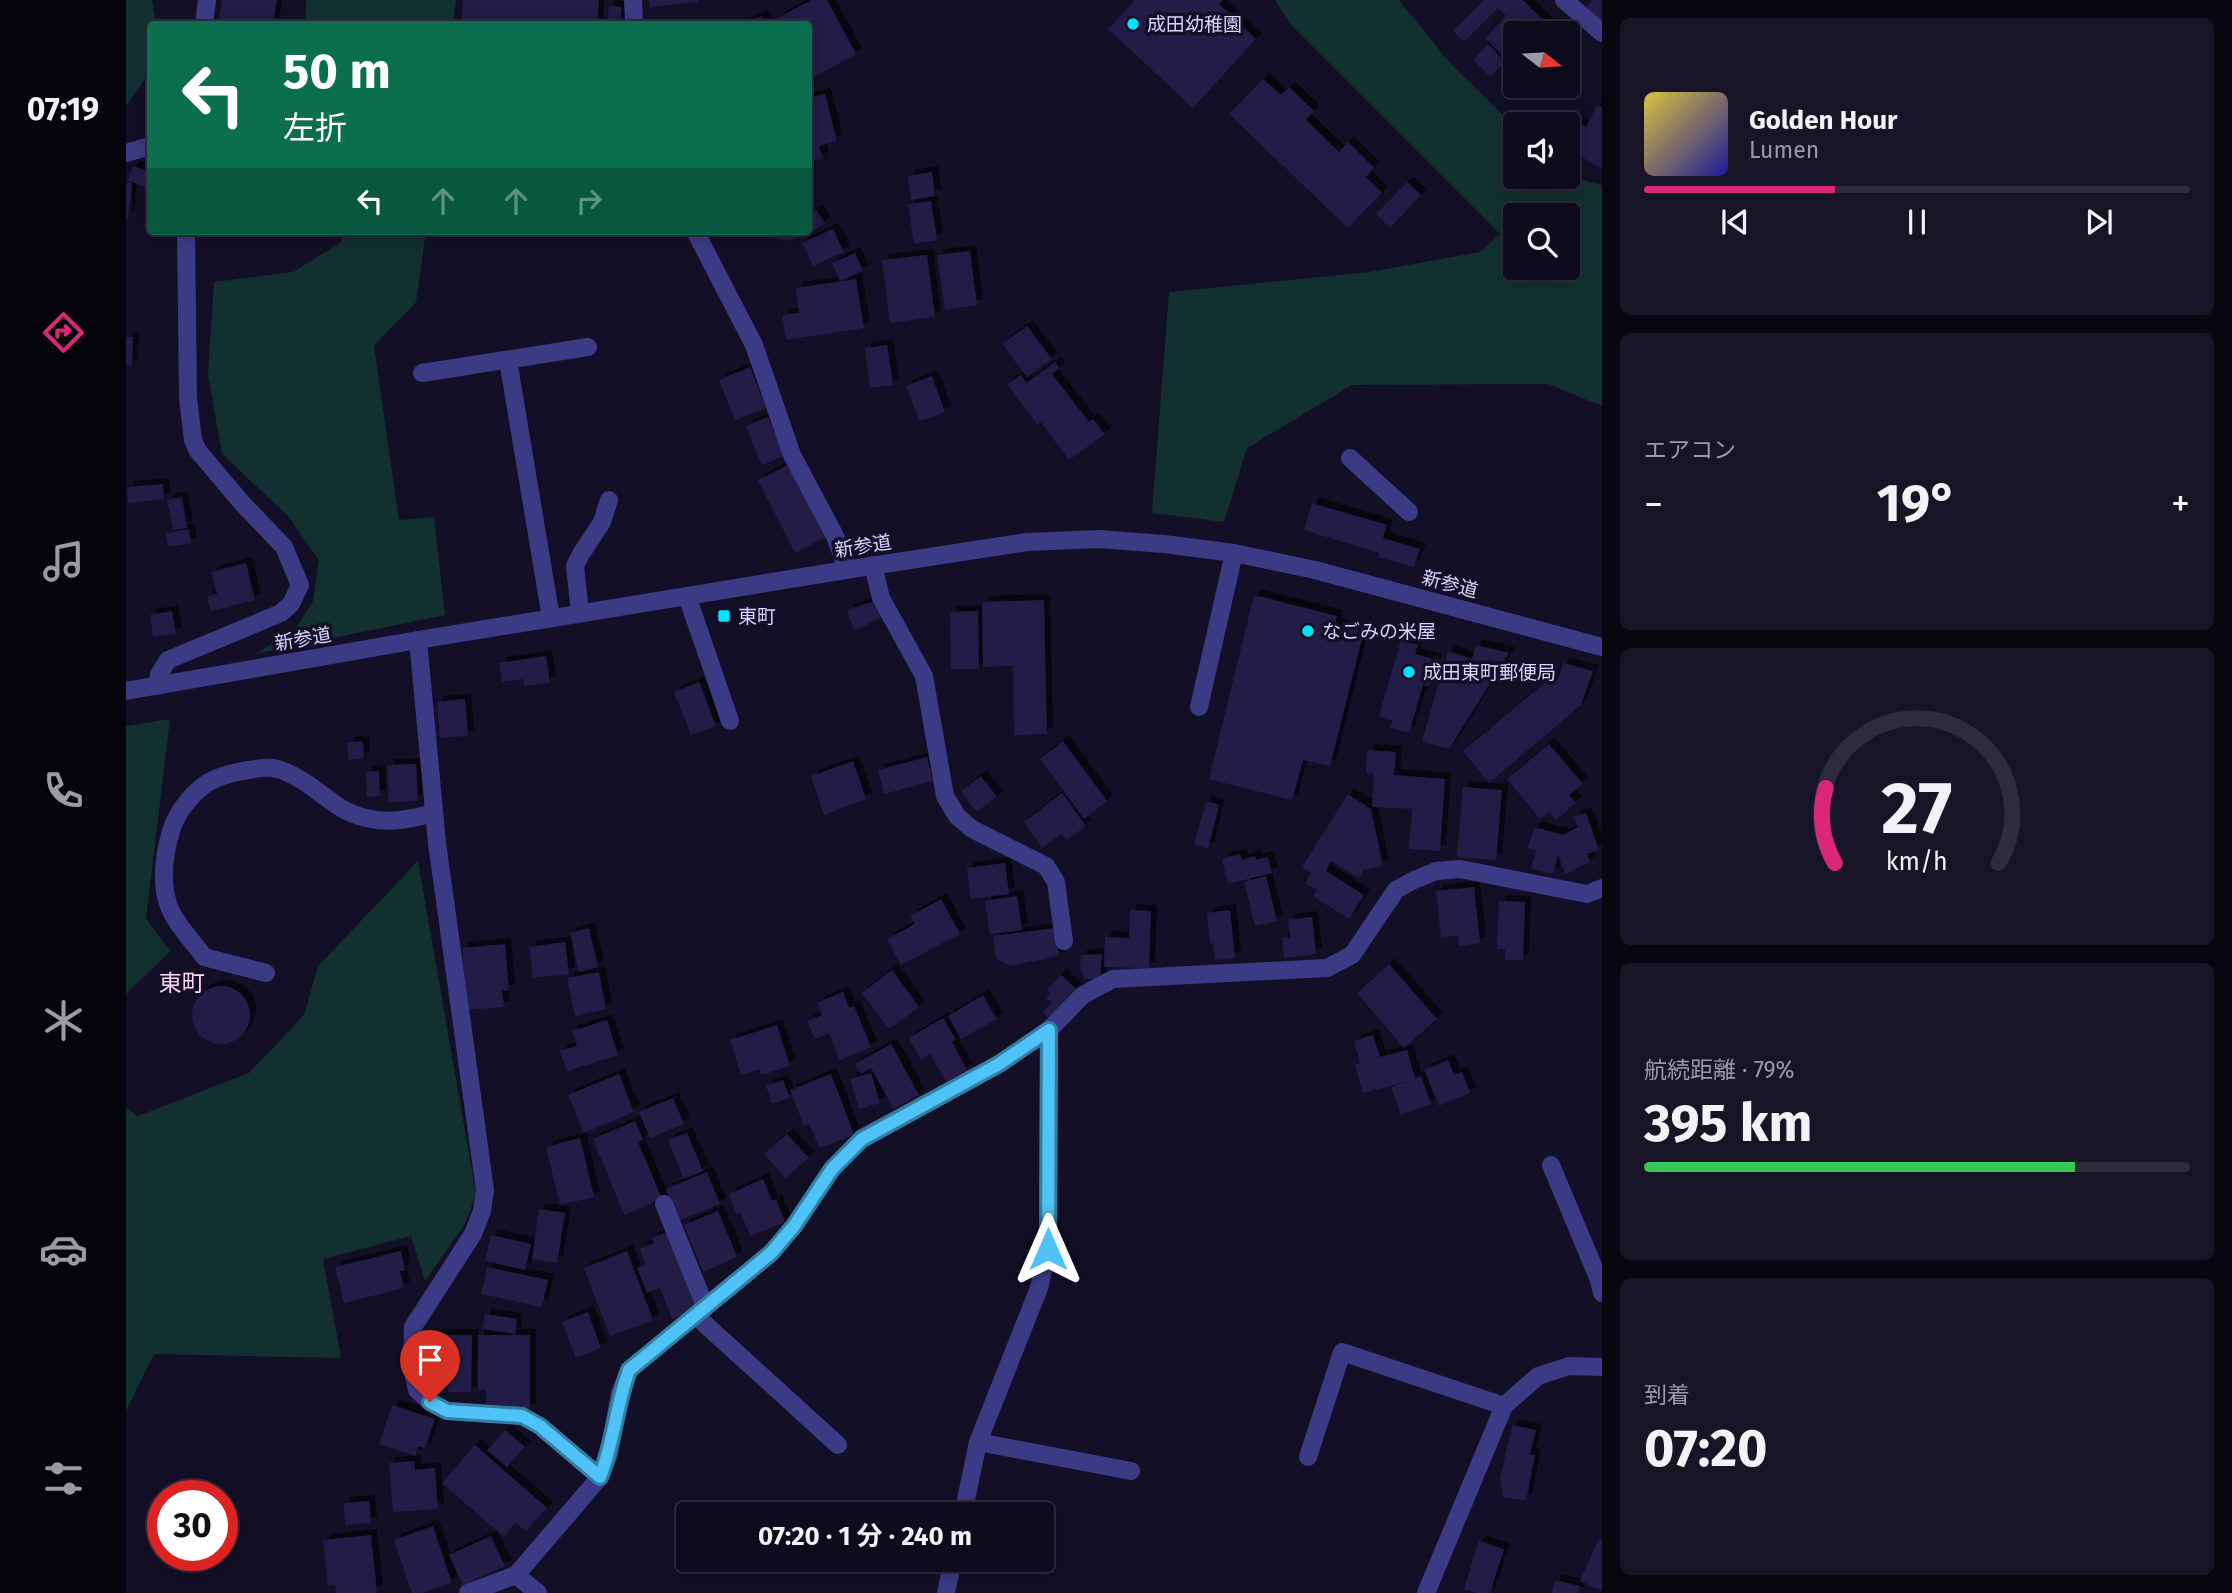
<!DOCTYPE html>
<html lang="ja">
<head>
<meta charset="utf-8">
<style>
  :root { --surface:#0e0b1c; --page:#171425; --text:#f1f3f6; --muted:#9b9ba3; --line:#2e2b3b; --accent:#db2777 }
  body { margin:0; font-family:"Fira Sans","Noto Sans JP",sans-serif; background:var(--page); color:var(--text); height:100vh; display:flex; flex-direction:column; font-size:26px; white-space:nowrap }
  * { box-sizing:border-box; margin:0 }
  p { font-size:23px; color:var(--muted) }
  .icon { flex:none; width:38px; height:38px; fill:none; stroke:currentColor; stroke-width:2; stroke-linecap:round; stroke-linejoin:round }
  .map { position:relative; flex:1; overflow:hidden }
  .side { display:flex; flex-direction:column; gap:18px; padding:18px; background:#08060f; width:630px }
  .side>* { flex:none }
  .hud { position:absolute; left:21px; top:21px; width:665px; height:214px; border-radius:7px; box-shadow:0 4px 18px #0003,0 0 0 2px var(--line); background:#0b6e4f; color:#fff; overflow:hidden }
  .needle { width:46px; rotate:107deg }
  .tools { position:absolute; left:1377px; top:21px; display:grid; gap:14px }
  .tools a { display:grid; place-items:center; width:77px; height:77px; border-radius:7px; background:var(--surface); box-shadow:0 4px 18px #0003,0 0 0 2px var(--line); font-size:35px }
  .speed { position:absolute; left:21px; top:1480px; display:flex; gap:14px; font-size:35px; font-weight:700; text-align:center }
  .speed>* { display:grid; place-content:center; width:91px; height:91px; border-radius:50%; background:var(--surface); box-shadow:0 4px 18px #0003,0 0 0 2px var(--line); line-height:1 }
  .speed .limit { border:10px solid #d22; background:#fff; color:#111 }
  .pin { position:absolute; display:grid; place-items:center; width:60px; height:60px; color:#fff; margin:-72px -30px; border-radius:50% 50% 50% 0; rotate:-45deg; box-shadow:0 0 7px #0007 }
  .pin .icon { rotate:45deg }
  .me { position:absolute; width:77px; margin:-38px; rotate:0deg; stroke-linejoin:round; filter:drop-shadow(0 0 5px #0008) }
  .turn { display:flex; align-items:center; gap:24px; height:147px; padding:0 21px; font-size:32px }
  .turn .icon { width:91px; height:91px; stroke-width:2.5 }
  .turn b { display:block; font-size:49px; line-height:60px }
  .lanes { display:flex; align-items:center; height:66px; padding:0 21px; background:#0003; justify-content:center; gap:35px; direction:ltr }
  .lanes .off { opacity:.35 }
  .big { font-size:52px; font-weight:700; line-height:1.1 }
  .side .card { flex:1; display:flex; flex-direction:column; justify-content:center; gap:10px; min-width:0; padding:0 24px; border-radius:10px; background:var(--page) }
  .side .dial { align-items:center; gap:0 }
  .dial svg { height:182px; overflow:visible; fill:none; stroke:var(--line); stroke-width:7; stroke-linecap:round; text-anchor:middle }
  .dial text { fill:var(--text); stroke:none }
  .song { display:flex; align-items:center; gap:21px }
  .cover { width:84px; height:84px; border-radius:10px; background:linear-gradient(135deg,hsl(50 70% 55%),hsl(240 70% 35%)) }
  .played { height:7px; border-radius:4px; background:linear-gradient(90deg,var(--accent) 35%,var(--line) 35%) }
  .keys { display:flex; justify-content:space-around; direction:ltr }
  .heat { display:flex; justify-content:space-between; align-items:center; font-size:38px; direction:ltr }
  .charge { height:10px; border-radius:5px; background:linear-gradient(90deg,#34c759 79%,var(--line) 0) }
  .trip { position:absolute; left:550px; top:1502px; width:378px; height:70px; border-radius:7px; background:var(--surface); box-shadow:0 4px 18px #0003,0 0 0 2px var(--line); font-weight:700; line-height:70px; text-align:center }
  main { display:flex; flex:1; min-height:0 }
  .dock { display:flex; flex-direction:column; width:126px; justify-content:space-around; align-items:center; background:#06040b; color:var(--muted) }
  .dock .icon { width:49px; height:49px }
  .dock .active { color:var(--accent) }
  .dock b { font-size:32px; color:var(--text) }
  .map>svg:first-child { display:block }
</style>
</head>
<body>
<main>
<nav class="dock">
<b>07:19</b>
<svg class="icon active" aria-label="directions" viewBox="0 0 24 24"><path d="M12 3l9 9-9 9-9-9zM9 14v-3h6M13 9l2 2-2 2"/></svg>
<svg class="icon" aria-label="music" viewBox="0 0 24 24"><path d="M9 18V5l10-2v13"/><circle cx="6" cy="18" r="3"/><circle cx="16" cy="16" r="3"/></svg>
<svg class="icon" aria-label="phone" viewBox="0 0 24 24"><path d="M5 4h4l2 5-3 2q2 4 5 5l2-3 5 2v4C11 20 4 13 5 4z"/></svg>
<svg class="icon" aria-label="climate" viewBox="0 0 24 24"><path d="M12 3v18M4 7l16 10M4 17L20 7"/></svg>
<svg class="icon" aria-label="car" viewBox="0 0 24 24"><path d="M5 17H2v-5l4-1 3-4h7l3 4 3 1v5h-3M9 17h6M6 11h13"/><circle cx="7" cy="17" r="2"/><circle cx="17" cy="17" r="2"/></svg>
<svg class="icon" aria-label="filters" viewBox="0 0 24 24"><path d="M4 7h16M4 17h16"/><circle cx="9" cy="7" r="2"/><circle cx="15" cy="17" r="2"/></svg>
</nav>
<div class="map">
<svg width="1476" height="1593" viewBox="0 0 1476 1593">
  <defs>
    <filter id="shadow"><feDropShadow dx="6" dy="-6" stdDeviation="0" flood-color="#0009"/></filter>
  </defs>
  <rect width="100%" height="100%" fill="#130f26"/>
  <g fill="#12302f" fill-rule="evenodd">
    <path d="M0,0H26L30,24H24V72L0,106Z"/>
    <path d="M180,0H330L327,24H179Z"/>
    <path d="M1149,0H1273L1324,63L1389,127L1390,177L1442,176L1476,185V406L1422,384L1226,385L1121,448L1098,522L1026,513L1043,292L1243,272L1354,252L1374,234L1165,25ZM1442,215V268H1390V215Z"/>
    <path d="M215,231H300L290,302L248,346L273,520L308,517L319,615L130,654L169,629L187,601L193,560L162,516L96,454L82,374L88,282L167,272L215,242Z"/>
    <path d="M44,719L20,919L44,951L0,994V726Z"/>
    <path d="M292,861L350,1194L339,1224L299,1281L285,1236L197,1259L215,1358L28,1354L0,1411V1108L12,1116L123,1073L178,1015L192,966Z"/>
  </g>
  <g fill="#241b47" filter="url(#shadow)">
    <path d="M96,0H151L147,24H92Z"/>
    <path d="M337,0H473L471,24H335Z"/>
    <path d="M523,0H572V2L524,7Z"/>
    <path d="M685,0H701L730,54L685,79L682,74V24H656L652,18Z"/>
    <path d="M1009,0H1097L1093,4L1130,39L1067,108L982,29Z"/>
    <path d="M1358,0H1397L1424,27L1418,33H1390V61L1386,65L1359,38L1380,16L1372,8L1338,42L1327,31Z"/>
    <path d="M1466,0H1476V23L1459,9Z"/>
    <path d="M483,6L496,7L494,24H481Z"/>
    <path d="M636,16L639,24H617Z"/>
    <path d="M1362,44L1379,62L1364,77L1347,60Z"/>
    <path d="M1137,79L1155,95L1163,87L1188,111L1180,120L1213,152L1222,142L1248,168L1240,177L1256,193L1222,228L1103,114Z"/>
    <path d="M699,94L711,141L693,146L697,158L682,162V98Z"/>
    <path d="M1471,105L1476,107V168L1442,150V135L1449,121L1460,127Z"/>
    <path d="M7,166L24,172V189L1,180Z"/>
    <path d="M806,172L809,196L785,200L782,176Z"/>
    <path d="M1281,182L1295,195L1264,228L1250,214Z"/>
    <path d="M0,183H6L2,218H0Z"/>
    <path d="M805,201L811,240L788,244L782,204Z"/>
    <path d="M690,210L699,223L684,233L682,216Z"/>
    <path d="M707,229L718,252L687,266L676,243Z"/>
    <path d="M644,231H679L664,241L648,238Z"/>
    <path d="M844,251L851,305L819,310L811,255Z"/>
    <path d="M729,253L737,271L714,281L706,263Z"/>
    <path d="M801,255L809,317L764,323L756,260Z"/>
    <path d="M730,279L738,328L660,340L656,315L673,313L670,288Z"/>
    <path d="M901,326L926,359L901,377L876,344Z"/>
    <path d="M0,337H7L6,366L0,365Z"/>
    <path d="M761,345L767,385L744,388L739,348Z"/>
    <path d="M929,362L933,368L926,374L963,422L967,419L979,434L943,460L915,422L911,424L881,384L895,375L900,383Z"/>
    <path d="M624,367L640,408L609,420L593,380Z"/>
    <path d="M806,376L819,412L794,421L780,386Z"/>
    <path d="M642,417L658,456L636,465L620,426Z"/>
    <path d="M664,464L700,537L669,553L632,480Z"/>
    <path d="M37,484L38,499L2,503L1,487Z"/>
    <path d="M56,497L61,528L47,530L41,500Z"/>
    <path d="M1186,503L1261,525L1257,538L1294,549L1288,567L1252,557L1253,553L1178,530Z"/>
    <path d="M63,529L65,543L42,547L40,533Z"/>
    <path d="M120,563L129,600L84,611L81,596L91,594L85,572Z"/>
    <path d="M1128,595L1211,616L1209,624L1238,631L1204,766L1177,760L1166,800L1083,779Z"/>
    <path d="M918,600L921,734L888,735L887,666L857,667L856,602Z"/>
    <path d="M746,602L756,617L728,631L721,610Z"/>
    <path d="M46,611L50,634L27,637L24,615Z"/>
    <path d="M852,611L853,669H825L824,612Z"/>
    <path d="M1275,640L1292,645L1289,654L1310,660L1302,686L1297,685L1283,733L1264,727L1267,720L1253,716Z"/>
    <path d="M1350,645L1383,653L1323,749L1296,741L1322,651L1346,659Z"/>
    <path d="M420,656L424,683L398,686L397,679L376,682L373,663Z"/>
    <path d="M1437,663L1467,671L1455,705L1363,783L1337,751L1429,674L1432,679Z"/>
    <path d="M573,682L590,726L565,735L548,692Z"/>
    <path d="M339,699L342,736L314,738L311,702Z"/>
    <path d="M237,741L238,758L223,760L221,743Z"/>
    <path d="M937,741L981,801L958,819L914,759Z"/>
    <path d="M1423,744L1457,784L1443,795L1450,803L1430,820L1423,812L1414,819L1381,779Z"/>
    <path d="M1241,750L1270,752L1268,775L1319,779L1314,851L1283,849L1286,809L1246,807L1248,774L1240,773Z"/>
    <path d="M801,757L807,781L758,794L752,770Z"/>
    <path d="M727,761L740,799L698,815L685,776Z"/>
    <path d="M290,764L292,801L263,802L261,765Z"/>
    <path d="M253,771L254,796L241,797L240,772Z"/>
    <path d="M855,776L871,797L850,812L835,791Z"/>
    <path d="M1337,787L1376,790L1370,860L1331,857Z"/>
    <path d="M936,793L960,826L941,840L935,834L916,848L898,822Z"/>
    <path d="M1222,794L1245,809L1257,866L1238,870L1233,878L1205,861L1200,871L1238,895L1223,919L1187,896L1191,890L1179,883L1185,873L1176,867Z"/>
    <path d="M1080,801L1093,805L1082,849L1068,845Z"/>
    <path d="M1460,813L1473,850L1461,854L1464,862L1439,874L1432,855L1427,874L1405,868L1410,851L1402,848L1408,827L1438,835L1452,827L1448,817Z"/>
    <path d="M1114,854L1116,860L1129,856L1130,860L1142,857L1146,873L1102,884L1096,859Z"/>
    <path d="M879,863L883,894L845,899L841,868Z"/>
    <path d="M1140,876L1151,921L1129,926L1118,882Z"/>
    <path d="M1348,887L1354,943L1333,946L1332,936L1315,937L1310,891Z"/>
    <path d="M891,896L896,930L864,934L859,901Z"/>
    <path d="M815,899L834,934L775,965L761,939L789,924L784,916Z"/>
    <path d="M1373,901L1399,902L1397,960H1379V949H1371Z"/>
    <path d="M1004,910L1025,911L1023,968L978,967L979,937L1003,938Z"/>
    <path d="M1104,910L1109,958L1089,960L1087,943L1084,944L1081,913Z"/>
    <path d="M1186,917L1190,954L1158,958L1156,938L1164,937L1162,920Z"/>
    <path d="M463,928L472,967L453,972L444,933Z"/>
    <path d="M929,928L933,956L883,966L870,959L867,936Z"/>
    <path d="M439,942L443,974L407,978L403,947Z"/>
    <path d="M379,944L383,990L376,991L378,1007L342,1010L336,948Z"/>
    <path d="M976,954L974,979H959L954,968L955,955Z"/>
    <path d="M1263,964L1311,1019L1278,1048L1231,993Z"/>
    <path d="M766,970L793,1007L763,1029L736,993Z"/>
    <path d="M473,972L480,1009L449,1016L441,978Z"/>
    <path d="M935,975L952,991L924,1020L917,1012L926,1003L920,998L925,993L921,990Z"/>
    <circle cx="95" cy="1015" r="29"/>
    <path d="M717,992L723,1008L728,1006L745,1047L714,1060L703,1033L689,1039L681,1021L696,1015L691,1003Z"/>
    <path d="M857,995L871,1019L835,1039L822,1016Z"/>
    <path d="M817,1018L830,1040L826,1042L841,1070L820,1082L804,1054L795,1060L783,1038Z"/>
    <path d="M481,1020L492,1055L441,1071L434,1051L451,1046L446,1031Z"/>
    <path d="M651,1025L664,1066L635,1075L633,1069L615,1075L604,1040Z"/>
    <path d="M1247,1035L1254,1057L1281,1050L1289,1078L1295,1076L1305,1104L1275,1115L1265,1087L1282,1081L1237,1093L1229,1065L1234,1063L1228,1041Z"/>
    <path d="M765,1044L793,1095L768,1109L745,1068L735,1074L729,1064Z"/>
    <path d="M1322,1060L1328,1075L1336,1072L1344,1093L1313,1106L1298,1070Z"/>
    <path d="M745,1073L754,1103L733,1109L724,1079Z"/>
    <path d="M493,1074L508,1112L458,1133L442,1095Z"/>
    <path d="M705,1074L728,1135L693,1148L684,1124L678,1126L664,1090Z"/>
    <path d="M657,1080L664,1098L646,1104L640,1086Z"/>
    <path d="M547,1098L558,1124L524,1138L513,1112Z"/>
    <path d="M509,1121L517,1140L512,1142L536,1199L498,1215L467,1139Z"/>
    <path d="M561,1133L577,1171L558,1179L542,1140Z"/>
    <path d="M661,1134L683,1158L659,1178L638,1154Z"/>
    <path d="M454,1138L468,1197L434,1205L420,1147Z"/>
    <path d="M581,1172L594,1204L552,1221L540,1189Z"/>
    <path d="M637,1179L646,1201L650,1199L659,1222L624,1236L615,1213L611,1215L603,1194Z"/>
    <path d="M413,1209L439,1213L431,1263L406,1259Z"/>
    <path d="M592,1211L611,1257L577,1272L558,1225Z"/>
    <path d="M542,1232L571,1309L546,1319L534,1288L521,1293L511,1268L519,1265L514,1249L528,1243L526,1238Z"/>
    <path d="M365,1235L405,1244L399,1270L359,1261Z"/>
    <path d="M275,1251L279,1270L274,1271L278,1288L218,1303L209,1267Z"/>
    <path d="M501,1251L527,1320L484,1336L458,1268Z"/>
    <path d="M361,1267L422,1280L416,1307L355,1294Z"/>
    <path d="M462,1312L475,1348L450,1358L436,1322Z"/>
    <path d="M359,1314L391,1319L389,1334L356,1329Z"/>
    <path d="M308,1335H346L345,1392H322V1380H307Z"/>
    <path d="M352,1335H404V1410H361L360,1390H352Z"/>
    <path d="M266,1405L309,1419L299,1448L292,1446L289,1456L253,1444Z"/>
    <path d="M1386,1425L1410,1430L1404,1454L1409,1455L1400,1501L1377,1497L1374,1479Z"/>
    <path d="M379,1430L399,1447L381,1467L361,1450Z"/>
    <path d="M349,1445L421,1508L400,1531L390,1523L378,1537L316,1483Z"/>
    <path d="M288,1461L289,1470L309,1468L312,1509L267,1512L263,1463Z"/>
    <path d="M243,1501L245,1523L219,1525L218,1503Z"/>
    <path d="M307,1526L326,1583L295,1593H286L268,1540Z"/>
    <path d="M245,1535L251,1593H210L209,1585L202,1586L197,1540Z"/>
    <path d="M365,1536L379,1566L337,1585L323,1555Z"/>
    <path d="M1473,1538L1476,1539V1591L1454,1581Z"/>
    <path d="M1353,1541L1378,1549L1364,1593H1350L1338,1589Z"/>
    <path d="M1429,1580L1454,1586L1452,1593H1426Z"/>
  </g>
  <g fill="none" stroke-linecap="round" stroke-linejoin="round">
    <g stroke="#3d3a85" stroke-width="18">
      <path d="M507,0L508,24"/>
      <path d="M1438,0L1476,33"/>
      <path d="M78,24L81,0"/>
      <path d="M0,153L24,146"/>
      <path d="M569,231L628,345L666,455L709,536L721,569"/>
      <path d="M382,360L425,618"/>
      <path d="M296,373L462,347"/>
      <path d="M1224,458L1283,512"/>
      <path d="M747,565L755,598L798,676L819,796L831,816L846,829L920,866L930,882L938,941"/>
      <path d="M561,596L604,721"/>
      <path d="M454,613L449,566L455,554L476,522L483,500"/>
      <path d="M292,640L311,843L359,1190L356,1211L347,1234L287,1327L286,1368L291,1390L304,1402L321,1411L396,1416L414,1426L474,1477"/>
      <path d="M32,686L33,674L42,660L155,613L165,604L174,585L158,547L116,503L72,451L67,440L62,398L60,231"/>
      <path d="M0,691L292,640L732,568L901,542L973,539L1038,544L1108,553L1189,570L1476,647"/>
      <path d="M1073,707L1108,553"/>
      <path d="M140,973L78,957C68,943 50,924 44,909C34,885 38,855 45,831C51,811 70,787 89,779C101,773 134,767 147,768C154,769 165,774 172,778C197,792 210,811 240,818C263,824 285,819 308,813"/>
      <path d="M1425,1165L1473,1280L1476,1293"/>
      <path d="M538,1204L579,1306"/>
      <path d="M569,1315L712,1445"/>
      <path d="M852,1442L1005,1471"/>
      <path d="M1182,1457L1216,1352L1378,1406"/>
      <path d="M837,1514L852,1442L913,1288L922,1249L923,1030"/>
      <path d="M390,1575L412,1593"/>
      <path d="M342,1593L390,1575L474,1477L483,1454L494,1393L503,1370L645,1253L668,1226L706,1169L736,1138L873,1064L923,1030L957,995L987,979L1201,968L1226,955L1270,890L1288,880L1310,871L1334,869L1461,894L1476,888"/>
      <path d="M820,1593L827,1559"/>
      <path d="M1300,1593L1378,1406L1412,1376L1443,1366L1476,1367"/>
    </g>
  </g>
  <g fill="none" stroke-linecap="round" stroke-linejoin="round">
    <defs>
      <path id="route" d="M304,1402L321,1411L396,1416L414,1426L474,1477C488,1442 490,1405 503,1370L645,1253L668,1226L706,1169L736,1139L873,1064L923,1030L922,1249"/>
    </defs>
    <use href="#route" stroke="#337fa1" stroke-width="18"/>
    <use href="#route" stroke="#4fc3f7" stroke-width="12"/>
  </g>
  <g fill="#00e5ff" stroke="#130f26" stroke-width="2.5">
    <circle cx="1007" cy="24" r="7"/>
    <rect x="591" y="609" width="14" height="14" rx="3.5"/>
    <circle cx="1182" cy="631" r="7"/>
    <circle cx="1283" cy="672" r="7"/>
  </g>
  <g text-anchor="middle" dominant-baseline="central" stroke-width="7" stroke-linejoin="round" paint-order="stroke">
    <g font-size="19" fill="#d9d4ff" stroke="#130f26" text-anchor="start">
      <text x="1021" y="24">成田幼稚園</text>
      <text x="612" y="616">東町</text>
      <text x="1196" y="631">なごみの米屋</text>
      <text x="1297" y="672">成田東町郵便局</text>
    </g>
    <g font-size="19" fill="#d9d4ff" stroke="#130f26">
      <text transform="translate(737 546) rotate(-9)">新参道</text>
      <text transform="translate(1324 584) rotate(15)">新参道</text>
      <text transform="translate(177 639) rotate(-10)">新参道</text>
    </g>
    <g font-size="23" fill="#ffd6f0" stroke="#130f26">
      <text x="56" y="983">東町</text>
    </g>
  </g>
</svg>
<div class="tools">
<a><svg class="needle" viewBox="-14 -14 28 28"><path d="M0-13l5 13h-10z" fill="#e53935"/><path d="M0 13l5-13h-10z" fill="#9b9ba3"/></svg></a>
<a><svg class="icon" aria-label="sound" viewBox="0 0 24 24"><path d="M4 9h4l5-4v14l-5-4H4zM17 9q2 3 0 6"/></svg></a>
<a><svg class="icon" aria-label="search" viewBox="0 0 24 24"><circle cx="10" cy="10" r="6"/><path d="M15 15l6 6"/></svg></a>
</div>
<div class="speed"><div class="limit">30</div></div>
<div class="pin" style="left:304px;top:1402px;background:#d93025"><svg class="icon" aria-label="arrive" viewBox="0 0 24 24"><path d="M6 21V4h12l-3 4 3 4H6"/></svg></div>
<svg class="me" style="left:922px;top:1249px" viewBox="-20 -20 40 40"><path d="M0-17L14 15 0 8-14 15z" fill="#4fc3f7" stroke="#fff" stroke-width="4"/></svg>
<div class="trip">07:20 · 1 分 · 240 m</div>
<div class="hud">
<div class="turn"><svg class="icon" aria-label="left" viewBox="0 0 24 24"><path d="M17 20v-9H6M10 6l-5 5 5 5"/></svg><div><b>50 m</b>左折</div></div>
<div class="lanes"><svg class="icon" aria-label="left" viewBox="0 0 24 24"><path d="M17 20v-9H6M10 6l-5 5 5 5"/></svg><svg class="icon off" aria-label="ahead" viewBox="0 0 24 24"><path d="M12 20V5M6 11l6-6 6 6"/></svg><svg class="icon off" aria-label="ahead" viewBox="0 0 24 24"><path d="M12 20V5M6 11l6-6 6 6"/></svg><svg class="icon off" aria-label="right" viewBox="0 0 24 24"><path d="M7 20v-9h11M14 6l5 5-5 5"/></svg></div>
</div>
</div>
<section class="side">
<div class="card">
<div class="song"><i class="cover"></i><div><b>Golden Hour</b><p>Lumen</p></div></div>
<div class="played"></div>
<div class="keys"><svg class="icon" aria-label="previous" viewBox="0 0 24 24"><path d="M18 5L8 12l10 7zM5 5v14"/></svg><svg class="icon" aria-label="pause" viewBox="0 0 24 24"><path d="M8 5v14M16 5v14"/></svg><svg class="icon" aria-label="next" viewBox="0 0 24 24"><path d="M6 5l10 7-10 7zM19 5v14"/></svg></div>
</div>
<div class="card"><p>エアコン</p>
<div class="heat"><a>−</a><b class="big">19°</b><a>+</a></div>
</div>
<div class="card dial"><svg viewBox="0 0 100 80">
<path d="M14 69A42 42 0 1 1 86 69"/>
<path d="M14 69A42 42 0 0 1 10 36" stroke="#db2777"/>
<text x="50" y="56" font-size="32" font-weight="700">27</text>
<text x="50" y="72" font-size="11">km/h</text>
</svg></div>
<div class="card"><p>航続距離 · 79%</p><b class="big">395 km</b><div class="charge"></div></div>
<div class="card"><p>到着</p><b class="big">07:20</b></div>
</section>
</main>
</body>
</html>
